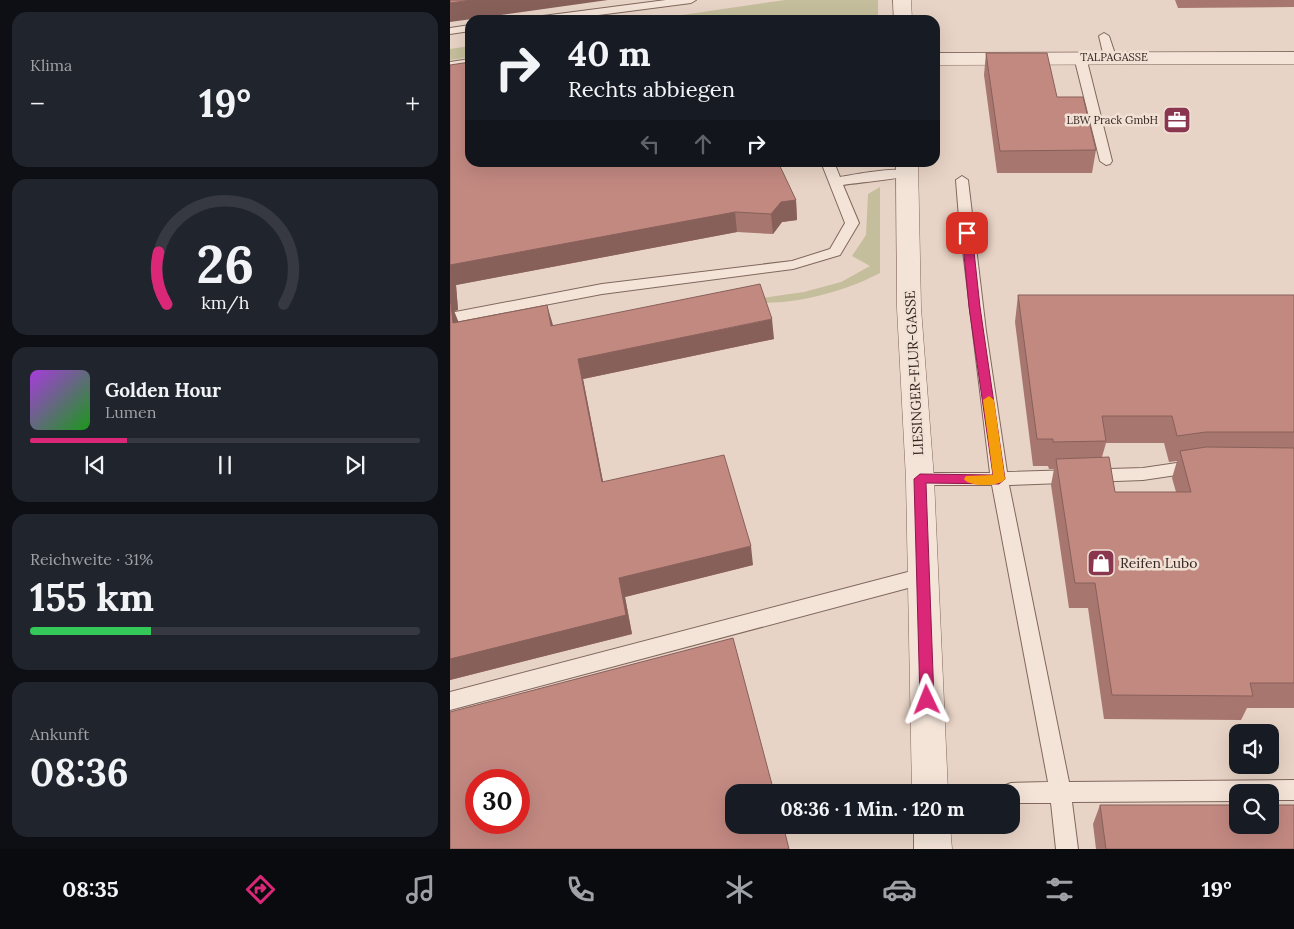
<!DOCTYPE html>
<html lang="de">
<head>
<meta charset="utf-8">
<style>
  :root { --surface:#171b24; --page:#20242c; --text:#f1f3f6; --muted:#9ea1a6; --line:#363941; --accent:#db2777 }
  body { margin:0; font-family:Lora,serif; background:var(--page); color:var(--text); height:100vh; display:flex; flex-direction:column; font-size:19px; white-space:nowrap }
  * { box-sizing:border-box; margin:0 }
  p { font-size:16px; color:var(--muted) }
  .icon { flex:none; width:28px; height:28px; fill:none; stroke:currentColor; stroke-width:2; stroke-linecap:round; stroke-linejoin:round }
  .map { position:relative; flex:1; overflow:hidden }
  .drawer { display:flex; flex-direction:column; gap:12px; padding:12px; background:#0d0f14; width:450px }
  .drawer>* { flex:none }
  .hud { position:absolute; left:15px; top:15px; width:475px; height:152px; border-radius:15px; box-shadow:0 5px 20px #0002; background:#171b24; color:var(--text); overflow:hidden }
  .fabs { position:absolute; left:779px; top:724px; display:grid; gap:10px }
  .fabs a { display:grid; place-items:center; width:50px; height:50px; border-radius:10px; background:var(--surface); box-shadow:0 5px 20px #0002; font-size:25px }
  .speed { position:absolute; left:15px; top:769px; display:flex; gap:10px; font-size:25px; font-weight:700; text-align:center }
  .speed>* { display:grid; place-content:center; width:65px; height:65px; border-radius:50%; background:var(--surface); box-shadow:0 5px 20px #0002; line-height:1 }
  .speed .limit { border:8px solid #d22; background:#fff; color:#111 }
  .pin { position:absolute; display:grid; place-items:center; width:42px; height:42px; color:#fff; margin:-21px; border-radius:10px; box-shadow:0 2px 8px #0006 }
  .me { position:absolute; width:55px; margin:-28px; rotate:358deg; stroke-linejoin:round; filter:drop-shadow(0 0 4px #0008) }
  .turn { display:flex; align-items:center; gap:18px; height:105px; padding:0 20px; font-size:22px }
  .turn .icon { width:65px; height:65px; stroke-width:2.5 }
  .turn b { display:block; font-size:35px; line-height:42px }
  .lanes { display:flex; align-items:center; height:48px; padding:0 20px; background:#0003; justify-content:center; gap:25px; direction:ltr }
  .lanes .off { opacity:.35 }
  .big { font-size:38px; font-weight:700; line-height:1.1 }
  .drawer .card { flex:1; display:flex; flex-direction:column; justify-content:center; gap:8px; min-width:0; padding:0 18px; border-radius:15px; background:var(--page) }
  .drawer .dial { align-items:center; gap:0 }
  .dial svg { height:130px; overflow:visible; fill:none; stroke:var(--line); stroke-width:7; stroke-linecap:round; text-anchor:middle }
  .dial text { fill:var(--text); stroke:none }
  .song { display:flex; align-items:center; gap:15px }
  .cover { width:60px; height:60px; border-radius:8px; background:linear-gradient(135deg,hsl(280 70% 55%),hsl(120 70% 35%)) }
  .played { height:5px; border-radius:2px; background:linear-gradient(90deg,var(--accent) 25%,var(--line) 25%) }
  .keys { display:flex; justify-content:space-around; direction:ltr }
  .heat { display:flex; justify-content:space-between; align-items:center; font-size:28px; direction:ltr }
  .charge { height:8px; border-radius:4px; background:linear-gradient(90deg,#34c759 31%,var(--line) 0) }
  .trip { position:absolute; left:275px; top:784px; width:295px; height:50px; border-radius:15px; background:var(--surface); box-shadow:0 5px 20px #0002; font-weight:700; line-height:50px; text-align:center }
  .tabs { display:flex; height:80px; justify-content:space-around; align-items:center; background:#090b0e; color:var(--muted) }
  .tabs .icon { width:35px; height:35px }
  .tabs .on { color:var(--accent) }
  .tabs b { font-size:22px; color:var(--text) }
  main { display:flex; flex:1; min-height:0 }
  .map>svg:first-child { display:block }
</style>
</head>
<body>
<main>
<section class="drawer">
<div class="card"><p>Klima</p>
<div class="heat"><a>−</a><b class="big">19°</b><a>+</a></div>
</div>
<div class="card dial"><svg viewBox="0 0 100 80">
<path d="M14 69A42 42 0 1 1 86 69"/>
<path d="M14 69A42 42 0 0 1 9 37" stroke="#db2777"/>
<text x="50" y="56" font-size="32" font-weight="700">26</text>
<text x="50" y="72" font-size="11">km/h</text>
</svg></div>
<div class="card">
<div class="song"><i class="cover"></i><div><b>Golden Hour</b><p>Lumen</p></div></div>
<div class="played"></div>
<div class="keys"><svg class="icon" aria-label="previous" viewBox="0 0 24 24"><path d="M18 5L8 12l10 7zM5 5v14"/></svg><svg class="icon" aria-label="pause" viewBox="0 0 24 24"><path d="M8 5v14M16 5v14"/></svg><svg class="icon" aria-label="next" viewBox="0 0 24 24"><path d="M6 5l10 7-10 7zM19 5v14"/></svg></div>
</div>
<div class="card"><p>Reichweite · 31%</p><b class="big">155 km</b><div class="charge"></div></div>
<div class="card"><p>Ankunft</p><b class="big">08:36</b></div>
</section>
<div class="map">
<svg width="844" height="849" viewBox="0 0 844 849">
  <rect width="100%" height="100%" fill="#e8d4c6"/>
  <g fill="#c5be9c">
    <path d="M335,0H428V20H276C250,15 224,20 198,20Z"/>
    <path d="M20,46V57L0,60V49Z"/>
    <path d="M430,187V273C392,293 335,308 292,301L354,292L391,282L420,266L402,256L416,235L418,194Z"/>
  </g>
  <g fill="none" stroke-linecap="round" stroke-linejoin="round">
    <defs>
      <g id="lane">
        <path d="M216,0H246L241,3L110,20H80L85,17Z"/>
        <path d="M20,25V31L0,34V28Z"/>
        <path d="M654,33L659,36L666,57L664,59H656L654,57L649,36Z"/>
        <path d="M630,54L636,57L662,161L660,164L656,165L650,161L624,57Z"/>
        <path d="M20,59V65L0,68V62Z"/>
        <path d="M371,162H384L390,177C404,175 455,164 463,174C460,178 404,183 393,185L409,223L390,255L343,269L152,294L0,323V313L152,284L342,261L380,249L395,223Z"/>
        <path d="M512,176L518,180L536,331L557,472L693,468L747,460L753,462L755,466L753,470L747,472L693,480L559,485L619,782L844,780V800H820V792H788V801L622,802L628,849H606L601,803H561V792H551L553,786L561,783L598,782L542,485H470L464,484L462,479L464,474L470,473H540L509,218L506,180Z"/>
        <path d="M473,568L479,571L482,576L479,581L473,584L0,710V692Z"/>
      </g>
      <g id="street">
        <path d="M443,0H461L462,20H444Z"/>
        <path d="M844,52V64L485,65V53Z"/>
        <path d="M446,162H468L471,308L484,479L498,792H462L456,479L447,308Z"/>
        <path d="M464,825H500L502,849H464Z"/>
      </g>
    </defs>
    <use href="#lane" stroke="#81675e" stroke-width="2"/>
    <use href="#street" stroke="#81675e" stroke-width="1"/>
    <use href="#lane" fill="#f4e4d8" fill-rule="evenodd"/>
    <use href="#street" fill="#f4e4d8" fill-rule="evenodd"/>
  </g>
  <g fill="#a7766f" fill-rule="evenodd">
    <path d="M725,0H844V7L728,8Z"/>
    <path d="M536,53L607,97L646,150L642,173H547L534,75Z"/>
    <path d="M0,65L346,200L347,220L332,222L323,234L287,232L6,285L8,310L4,311L8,322L103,325L324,339L133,379L153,482L303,565L175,597L182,634L0,680Z"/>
    <path d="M568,295H844V708H797L791,720L654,719L638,608H619L601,485L604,469H599L598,466H583L565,322ZM656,443H714L719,462L727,461L722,478L726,492H665L652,457Z"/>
    <path d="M650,805L844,849H646L643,824Z"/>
  </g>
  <g fill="#88605a">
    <path d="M22,0H158L0,22V3Z"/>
    <path d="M346,200L347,220L332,222L323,234L321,214L331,202Z"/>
    <path d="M285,212L287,232L6,285L8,310L4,311L9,323H3L0,311V265Z"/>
    <path d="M97,305L103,325L101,326Z"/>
    <path d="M322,319L324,339L133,379L157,502L152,482L128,359Z"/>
    <path d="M301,546L303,565L175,597L182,634L0,680V659L169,578Z"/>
  </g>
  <g fill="#c28981" stroke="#88605a" fill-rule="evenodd">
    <path d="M0,0H22L0,3Z"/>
    <path d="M536,53H597L607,97H633L646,150L550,151Z"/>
    <path d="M20,62V162H328L346,200L331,202L321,214L285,212L0,265V65Z"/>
    <path d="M310,284L322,319L128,359L152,482L274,455L301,546L169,578L176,615L0,659V304L1,303L3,323L97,305L101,326Z"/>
    <path d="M568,295H844V432H756L727,436L722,416H652L656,441L603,442V439H587Z"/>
    <path d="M756,447L844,448V683H800L803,696L662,695L645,583H625L606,459L659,457L665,492H741L730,451Z"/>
    <path d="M283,638L324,792H284V825H333L339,849H0V712ZM26,780H69V822H26Z"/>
    <path d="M650,805H788V825H820V805H844V849H656Z"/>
  </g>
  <path fill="#db2777" stroke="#8e194d" d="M517,230L522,233L530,307L555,479L549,484L476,483L484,700L482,704L477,706L472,704L470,700L464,479L470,474L543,475L519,307L512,233Z"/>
  <path fill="#f59e0b" d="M539,396L544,400L555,479C550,487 519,487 514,479L516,476L543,475L533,400Z"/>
  <defs>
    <symbol id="office-square" viewBox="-11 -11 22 22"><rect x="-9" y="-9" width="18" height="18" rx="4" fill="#89364e" stroke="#f1e1d5"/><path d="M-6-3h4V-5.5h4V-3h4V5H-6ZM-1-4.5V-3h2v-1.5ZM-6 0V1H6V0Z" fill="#fff"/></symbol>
    <symbol id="shop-square" viewBox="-11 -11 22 22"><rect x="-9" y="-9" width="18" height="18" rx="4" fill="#89364e" stroke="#f1e1d5"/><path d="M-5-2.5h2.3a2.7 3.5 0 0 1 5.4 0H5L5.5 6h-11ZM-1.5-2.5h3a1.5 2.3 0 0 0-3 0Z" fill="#fff"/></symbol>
  </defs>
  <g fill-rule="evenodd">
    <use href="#office-square" x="711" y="104" width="32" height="32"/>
    <use href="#shop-square" x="635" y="547" width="32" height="32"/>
  </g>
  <g text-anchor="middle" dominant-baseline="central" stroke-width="5" stroke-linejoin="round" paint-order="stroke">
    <g font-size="11" fill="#342420" stroke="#f1e1d5">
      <text x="664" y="57">TALPAGASSE</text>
    </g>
    <g font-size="11" fill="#342420" stroke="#f1e1d5" text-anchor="end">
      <text x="708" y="120">LBW Prack GmbH</text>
    </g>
    <g font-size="14" fill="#342420" stroke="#f1e1d5">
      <text transform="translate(464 373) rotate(-93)">LIESINGER-FLUR-GASSE</text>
    </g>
    <g font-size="14" fill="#342420" stroke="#f1e1d5" text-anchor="start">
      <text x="670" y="563">Reifen Lubo</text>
    </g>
  </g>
</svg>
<div class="fabs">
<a><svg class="icon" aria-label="sound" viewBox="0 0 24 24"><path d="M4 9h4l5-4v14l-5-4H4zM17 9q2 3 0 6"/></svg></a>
<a><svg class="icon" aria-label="search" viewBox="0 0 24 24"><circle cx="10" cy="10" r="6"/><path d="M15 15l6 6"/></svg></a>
</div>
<div class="speed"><div class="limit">30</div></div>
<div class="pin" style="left:517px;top:233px;background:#d93025"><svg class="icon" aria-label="arrive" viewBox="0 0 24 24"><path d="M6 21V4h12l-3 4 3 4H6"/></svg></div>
<svg class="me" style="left:477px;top:700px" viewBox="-20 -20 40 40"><path d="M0-17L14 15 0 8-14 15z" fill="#db2777" stroke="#fff" stroke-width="4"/></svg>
<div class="trip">08:36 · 1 Min. · 120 m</div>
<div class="hud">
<div class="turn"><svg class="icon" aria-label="right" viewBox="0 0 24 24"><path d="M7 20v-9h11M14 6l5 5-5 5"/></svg><div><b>40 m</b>Rechts abbiegen</div></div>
<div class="lanes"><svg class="icon off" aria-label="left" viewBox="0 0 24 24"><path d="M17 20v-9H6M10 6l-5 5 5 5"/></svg><svg class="icon off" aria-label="ahead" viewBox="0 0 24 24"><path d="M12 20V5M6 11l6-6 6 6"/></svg><svg class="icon" aria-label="right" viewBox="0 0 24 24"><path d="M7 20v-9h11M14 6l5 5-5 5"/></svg></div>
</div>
</div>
</main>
<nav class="tabs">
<b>08:35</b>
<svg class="icon on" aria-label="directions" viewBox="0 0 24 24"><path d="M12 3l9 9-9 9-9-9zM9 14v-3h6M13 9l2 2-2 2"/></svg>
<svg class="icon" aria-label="music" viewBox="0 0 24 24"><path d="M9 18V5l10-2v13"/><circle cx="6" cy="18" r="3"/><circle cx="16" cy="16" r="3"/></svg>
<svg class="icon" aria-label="phone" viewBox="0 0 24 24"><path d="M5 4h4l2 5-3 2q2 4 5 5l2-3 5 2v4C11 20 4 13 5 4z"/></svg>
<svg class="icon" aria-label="climate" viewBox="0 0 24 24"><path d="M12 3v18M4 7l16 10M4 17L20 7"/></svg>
<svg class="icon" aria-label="car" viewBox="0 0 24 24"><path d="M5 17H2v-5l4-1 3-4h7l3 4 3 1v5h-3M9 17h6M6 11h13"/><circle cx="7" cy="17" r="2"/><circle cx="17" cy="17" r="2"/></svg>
<svg class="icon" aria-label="filters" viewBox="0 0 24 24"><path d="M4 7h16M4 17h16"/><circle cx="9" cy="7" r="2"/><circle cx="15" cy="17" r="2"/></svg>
<b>19°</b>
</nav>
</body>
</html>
